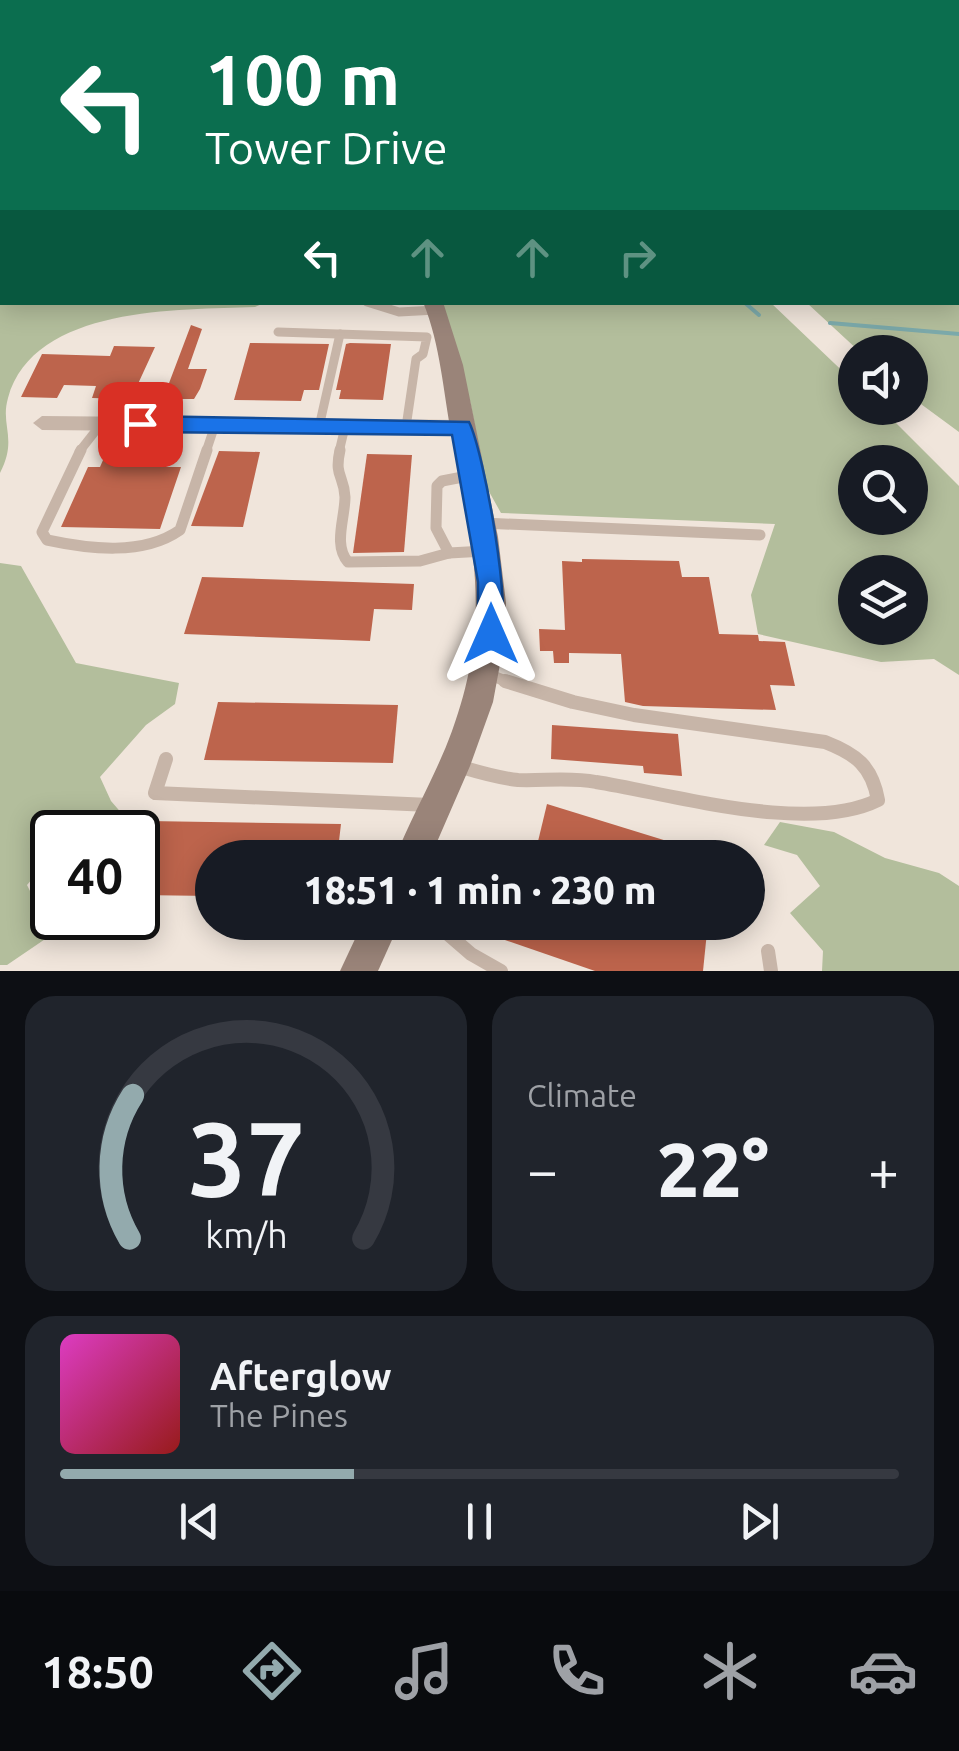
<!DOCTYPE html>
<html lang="en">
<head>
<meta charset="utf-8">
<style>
  :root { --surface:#171b24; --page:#20242c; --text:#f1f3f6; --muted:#9ea1a6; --line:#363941; --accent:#93aaad }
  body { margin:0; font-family:Ubuntu,sans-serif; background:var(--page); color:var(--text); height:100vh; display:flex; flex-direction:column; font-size:38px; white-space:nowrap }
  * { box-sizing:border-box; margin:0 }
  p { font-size:32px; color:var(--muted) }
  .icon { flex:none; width:55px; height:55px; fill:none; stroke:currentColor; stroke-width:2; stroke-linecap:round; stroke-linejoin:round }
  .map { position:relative; height:971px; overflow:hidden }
  .drawer { display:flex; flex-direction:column; gap:25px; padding:25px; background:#0d0f14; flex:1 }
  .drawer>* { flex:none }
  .top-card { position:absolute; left:0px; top:0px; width:960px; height:305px; box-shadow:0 5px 25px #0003; background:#0b6e4f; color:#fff; overflow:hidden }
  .buttons { position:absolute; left:838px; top:335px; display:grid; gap:20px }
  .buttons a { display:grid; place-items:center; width:90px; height:90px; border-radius:50%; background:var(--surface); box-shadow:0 5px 25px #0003; font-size:50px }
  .speed { position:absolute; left:30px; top:810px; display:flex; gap:20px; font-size:50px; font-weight:700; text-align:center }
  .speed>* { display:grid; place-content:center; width:130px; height:130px; border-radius:50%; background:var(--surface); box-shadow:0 5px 25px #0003; line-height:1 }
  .speed .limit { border:5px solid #111; border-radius:15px; background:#fff; color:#111 }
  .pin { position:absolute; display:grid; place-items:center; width:85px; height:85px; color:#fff; margin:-42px; border-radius:20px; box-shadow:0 5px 15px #0006 }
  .me { position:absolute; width:110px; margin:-55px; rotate:0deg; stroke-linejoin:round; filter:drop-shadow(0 0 8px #0008) }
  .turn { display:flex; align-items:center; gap:35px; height:210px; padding:0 40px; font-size:45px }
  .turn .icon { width:130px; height:130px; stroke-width:2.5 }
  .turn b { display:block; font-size:70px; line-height:85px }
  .lanes { display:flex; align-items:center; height:95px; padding:0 40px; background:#0003; justify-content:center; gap:50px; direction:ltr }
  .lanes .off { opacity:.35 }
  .big { font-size:75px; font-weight:800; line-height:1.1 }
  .drawer .card { flex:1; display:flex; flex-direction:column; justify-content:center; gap:15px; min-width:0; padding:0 35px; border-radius:30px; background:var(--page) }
  .drawer .dial { align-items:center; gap:0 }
  .dial svg { height:260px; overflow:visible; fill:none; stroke:var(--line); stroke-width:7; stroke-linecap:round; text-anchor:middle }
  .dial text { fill:var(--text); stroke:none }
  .song { display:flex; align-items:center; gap:30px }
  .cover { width:120px; height:120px; border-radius:15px; background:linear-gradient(135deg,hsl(310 70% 55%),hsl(0 70% 35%)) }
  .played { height:10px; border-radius:5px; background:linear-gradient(90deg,var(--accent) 35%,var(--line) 35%) }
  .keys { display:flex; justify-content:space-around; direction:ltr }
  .heat { display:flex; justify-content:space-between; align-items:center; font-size:55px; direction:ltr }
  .drawer .tiles { flex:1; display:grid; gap:25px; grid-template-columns:1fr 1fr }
  .card:last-child { grid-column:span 2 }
  .trip { position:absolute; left:195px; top:840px; width:570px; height:100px; border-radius:50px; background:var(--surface); box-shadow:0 5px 25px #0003; font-weight:800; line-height:100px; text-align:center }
  .tab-bar { display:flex; height:160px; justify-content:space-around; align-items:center; background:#090b0e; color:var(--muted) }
  .tab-bar .icon { width:70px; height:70px }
  .tab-bar .on { color:var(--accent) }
  .tab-bar b { font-size:45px; color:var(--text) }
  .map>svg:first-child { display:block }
</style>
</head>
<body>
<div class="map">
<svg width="959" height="971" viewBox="0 0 959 971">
  <rect width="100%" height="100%" fill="#f0e5db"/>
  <g fill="#b3be9c" fill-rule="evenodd">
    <path d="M0,126L2,302L264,303L255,307C180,310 34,305 8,398C0,426 18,438 0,473Z"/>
    <path d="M959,230V432L910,396V352H860L807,303L958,302Z"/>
    <path d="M438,303H771L855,383V408H881L959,486V675L934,659L881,662L758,634L751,595L775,524L501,513L487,488L470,401ZM855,462H910V518H855ZM855,572H910V628H855Z"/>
    <path d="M0,563L21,566L76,663L179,683L175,704L146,725L100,777L111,801L130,823L112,832H52V856L27,885L40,911L57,931L7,965H0Z"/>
    <path d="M780,822L834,832L885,858L939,873L959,886V971H822L823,951L790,913L820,886L797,855L764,845Z"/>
  </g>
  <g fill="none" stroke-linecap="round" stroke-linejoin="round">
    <g stroke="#7caaab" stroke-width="4">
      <path d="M744,302L759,315"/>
      <path d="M830,323L959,334"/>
    </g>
  </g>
  <g fill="#bd644c">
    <path d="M191,325L202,329L188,369H207L200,389L194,399H163Z"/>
    <path d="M250,343L329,344L319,390H304L301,401L234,400Z"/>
    <path d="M350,343L391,344L383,400L339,399L341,390H336L346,344Z"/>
    <path d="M114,346L155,347L131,399L92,398L96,386L64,385L57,398L21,397L42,354L110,356Z"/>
    <path d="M107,451L172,452L166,467H181L160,529L61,527L88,467H100Z"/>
    <path d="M219,451L260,452L243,527L191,526Z"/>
    <path d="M367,454L412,455L404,552L353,553Z"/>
    <path d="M582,559L679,561L682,577H709L719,634L758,635L759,641L785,642L795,686L770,685L776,710L643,706L625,702L621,654L569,653V663H554L553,651H540L539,629L565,630L562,561L582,562Z"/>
    <path d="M202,577L414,584L412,610L374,609L370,641L184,634Z"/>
    <path d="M218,702L398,705L393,763L204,760Z"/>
    <path d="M552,725L678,734L682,776L644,773L643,766L551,759Z"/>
    <path d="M547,804L709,854L708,858H534Z"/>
    <path d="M148,821L341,824L337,858H212V896L138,895V862Z"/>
    <path d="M506,922H708L703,971H595L502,939Z"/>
  </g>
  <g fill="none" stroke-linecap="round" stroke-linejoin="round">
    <g stroke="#c7b5a8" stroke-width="5">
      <path d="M102,0L111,2"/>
      <path d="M120,2L139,0"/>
    </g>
    <g stroke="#c7b5a8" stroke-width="9">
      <path d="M367,302L399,312L436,310"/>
      <path d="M278,332L427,337L423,354L416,359L406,427"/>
      <path d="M319,427L340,334"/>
      <path d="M79,452L101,424"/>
      <path d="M206,452L215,425"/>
      <path d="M339,452L345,427"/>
    </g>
    <g stroke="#c7b5a8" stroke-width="11">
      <path d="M81,450L42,532L47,540C89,549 143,556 180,530L207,450"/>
      <path d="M340,450C334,477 344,475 345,497C345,518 333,545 348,562L420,561L449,553L485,551"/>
      <path d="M483,523L760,535"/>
      <path d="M449,553L436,528L437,486L442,481L473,475"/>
      <path d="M485,673L511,683"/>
    </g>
    <g stroke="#c7b5a8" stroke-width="14">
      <path d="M166,759L155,793L430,805"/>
      <path d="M458,766C478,772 497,778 518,780C544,781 570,777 596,782C672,794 808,835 878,800C872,766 856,754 825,742L634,715L573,702L505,681"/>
      <path d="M434,922L471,954L501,971"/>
      <path d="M768,951L771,971"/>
    </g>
    <g fill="#c7b5a8" fill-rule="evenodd">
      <path d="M634,0H646L647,2H636Z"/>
      <rect x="958" y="25" width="1" height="6"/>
      <path d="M958,122L959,123V131L958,130Z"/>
      <rect x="958" y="214" width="1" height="8"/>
      <path d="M42,416L462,420L471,427L462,434L42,430L33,423Z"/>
    </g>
    <g fill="#9a8479" fill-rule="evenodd">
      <path d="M183,0H196L197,2H185Z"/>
      <path d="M423,302H443L463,365L498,537L506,603L505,637L493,702L470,766L430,858H395C412,815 436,775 452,731C492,622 474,547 452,437C443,392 441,346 423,302Z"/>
      <path d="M363,922H400L378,971H340Z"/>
    </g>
  </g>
  <path fill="#1a73e8" stroke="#114b97" stroke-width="2.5" d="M140,416L469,422C484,452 513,614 500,642L491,646L481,642L478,634V582L452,435L140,432L129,424Z"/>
</svg>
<div class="buttons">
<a><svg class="icon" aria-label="sound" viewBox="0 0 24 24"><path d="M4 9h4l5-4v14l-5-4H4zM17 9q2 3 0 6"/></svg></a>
<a><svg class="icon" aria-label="search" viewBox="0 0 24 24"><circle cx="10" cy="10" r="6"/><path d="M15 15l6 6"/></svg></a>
<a><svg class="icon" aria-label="layers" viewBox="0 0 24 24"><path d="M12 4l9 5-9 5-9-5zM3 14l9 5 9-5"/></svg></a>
</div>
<div class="speed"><div class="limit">40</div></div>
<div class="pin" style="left:140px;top:424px;background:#d93025"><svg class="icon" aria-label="arrive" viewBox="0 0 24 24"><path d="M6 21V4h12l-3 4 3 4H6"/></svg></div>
<svg class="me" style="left:491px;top:634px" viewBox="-20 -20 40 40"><path d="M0-17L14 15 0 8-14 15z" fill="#1a73e8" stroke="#fff" stroke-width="4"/></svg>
<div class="trip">18:51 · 1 min · 230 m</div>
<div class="top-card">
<div class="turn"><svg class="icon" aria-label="left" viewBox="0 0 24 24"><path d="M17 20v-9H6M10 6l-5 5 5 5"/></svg><div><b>100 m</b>Tower Drive</div></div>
<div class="lanes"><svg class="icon" aria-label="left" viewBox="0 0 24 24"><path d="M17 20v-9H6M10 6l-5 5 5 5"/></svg><svg class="icon off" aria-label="ahead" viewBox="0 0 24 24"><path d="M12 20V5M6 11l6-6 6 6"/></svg><svg class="icon off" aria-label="ahead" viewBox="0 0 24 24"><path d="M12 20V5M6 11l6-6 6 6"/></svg><svg class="icon off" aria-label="right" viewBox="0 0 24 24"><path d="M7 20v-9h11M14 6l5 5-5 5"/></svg></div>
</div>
</div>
<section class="drawer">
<div class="tiles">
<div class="card dial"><svg viewBox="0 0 100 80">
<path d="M14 69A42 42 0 1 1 86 69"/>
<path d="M14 69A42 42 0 0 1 15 25" stroke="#93aaad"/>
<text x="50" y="56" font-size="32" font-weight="700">37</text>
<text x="50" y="72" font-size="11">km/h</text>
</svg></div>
<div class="card"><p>Climate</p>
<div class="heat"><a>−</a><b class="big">22°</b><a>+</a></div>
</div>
<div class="card">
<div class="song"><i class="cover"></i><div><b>Afterglow</b><p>The Pines</p></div></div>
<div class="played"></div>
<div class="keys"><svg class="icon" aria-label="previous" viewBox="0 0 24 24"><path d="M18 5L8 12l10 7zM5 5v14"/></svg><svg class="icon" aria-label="pause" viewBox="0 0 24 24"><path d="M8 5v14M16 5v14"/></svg><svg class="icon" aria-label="next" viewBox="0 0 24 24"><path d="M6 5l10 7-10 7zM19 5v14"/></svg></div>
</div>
</div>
</section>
<nav class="tab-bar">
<b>18:50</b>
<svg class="icon on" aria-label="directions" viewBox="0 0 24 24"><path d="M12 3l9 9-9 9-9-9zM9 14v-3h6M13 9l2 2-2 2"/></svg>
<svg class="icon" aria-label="music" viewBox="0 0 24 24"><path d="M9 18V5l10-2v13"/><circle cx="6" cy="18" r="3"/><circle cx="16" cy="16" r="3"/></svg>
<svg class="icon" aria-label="phone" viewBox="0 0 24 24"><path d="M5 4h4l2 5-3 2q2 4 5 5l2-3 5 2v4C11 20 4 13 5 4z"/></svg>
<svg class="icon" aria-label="climate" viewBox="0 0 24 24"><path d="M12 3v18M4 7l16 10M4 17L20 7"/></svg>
<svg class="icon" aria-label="car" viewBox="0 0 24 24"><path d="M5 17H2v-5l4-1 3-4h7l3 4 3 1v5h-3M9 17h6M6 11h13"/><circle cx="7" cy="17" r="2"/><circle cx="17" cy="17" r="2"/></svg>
</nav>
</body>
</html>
